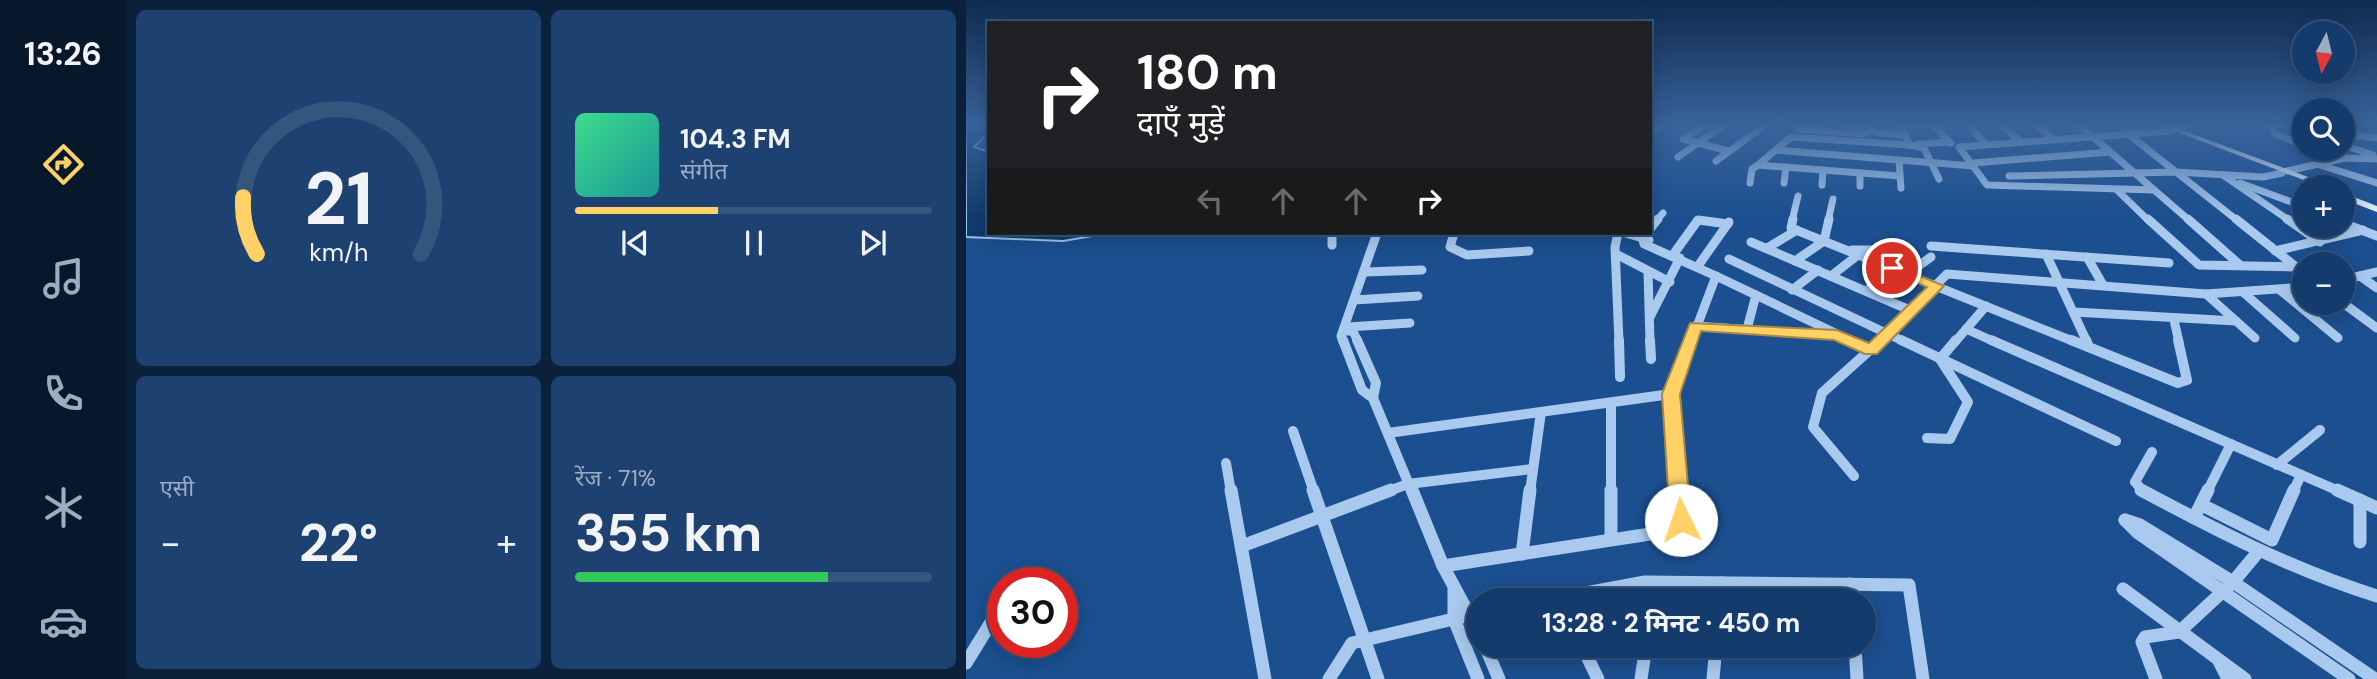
<!DOCTYPE html>
<html lang="hi">
<head>
<meta charset="utf-8">
<style>
  :root { --surface:#143b6b; --page:#1d4271; --text:#f1f3f6; --muted:#9dadc1; --line:#33557e; --accent:#ffd166 }
  body { margin:0; font-family:"DM Sans","Noto Sans Devanagari",sans-serif; background:var(--page); color:var(--text); height:100vh; display:flex; flex-direction:column; font-size:26px; white-space:nowrap }
  * { box-sizing:border-box; margin:0 }
  p { font-size:23px; color:var(--muted) }
  .icon { flex:none; width:38px; height:38px; fill:none; stroke:currentColor; stroke-width:2; stroke-linecap:round; stroke-linejoin:round }
  .map { position:relative; flex:1; overflow:hidden }
  .side { display:flex; flex-direction:column; gap:10px; padding:10px; background:#0b203b; width:840px }
  .side>* { flex:none }
  .top-card { position:absolute; left:21px; top:21px; width:665px; height:214px; border-radius:0px; box-shadow:0 4px 18px #0003,0 0 0 2px var(--line); background:#202124; color:#fff; overflow:hidden }
  .needle { width:46px; rotate:187deg }
  .buttons { position:absolute; left:1326px; top:21px; display:grid; gap:14px }
  .buttons a { display:grid; place-items:center; width:63px; height:63px; border-radius:50%; background:var(--surface); box-shadow:0 4px 18px #0003,0 0 0 2px var(--line); font-size:35px }
  .speed { position:absolute; left:21px; top:567px; display:flex; gap:14px; font-size:35px; font-weight:700; text-align:center }
  .speed>* { display:grid; place-content:center; width:91px; height:91px; border-radius:50%; background:var(--surface); box-shadow:0 4px 18px #0003,0 0 0 2px var(--line); line-height:1 }
  .speed .limit { border:10px solid #d22; background:#fff; color:#111 }
  .pin { position:absolute; display:grid; place-items:center; width:60px; height:60px; color:#fff; margin:-30px; border:4px solid #fff; border-radius:50%; box-shadow:0 2px 7px #0007 }
  .me { position:absolute; width:77px; margin:-38px; rotate:356deg; stroke-linejoin:round; filter:drop-shadow(0 0 5px #0008) }
  .turn { display:flex; align-items:center; gap:24px; height:147px; padding:0 35px; font-size:32px }
  .turn .icon { width:91px; height:91px; stroke-width:2.5 }
  .turn b { display:block; font-size:49px; line-height:60px }
  .lanes { display:flex; align-items:center; height:66px; padding:0 35px; background:#0003; justify-content:center; gap:35px; direction:ltr }
  .lanes .off { opacity:.35 }
  .big { font-size:52px; font-weight:700; line-height:1.1 }
  .side .widget { flex:1; display:flex; flex-direction:column; justify-content:center; gap:10px; min-width:0; padding:0 24px; border-radius:10px; background:var(--page) }
  .side .dial { align-items:center; gap:0 }
  .dial svg { height:182px; overflow:visible; fill:none; stroke:var(--line); stroke-width:7; stroke-linecap:round; text-anchor:middle }
  .dial text { fill:var(--text); stroke:none }
  .song { display:flex; align-items:center; gap:21px }
  .cover { width:84px; height:84px; border-radius:10px; background:linear-gradient(135deg,hsl(150 70% 55%),hsl(180 70% 35%)) }
  .played { height:7px; border-radius:4px; background:linear-gradient(90deg,var(--accent) 40%,var(--line) 40%) }
  .keys { display:flex; justify-content:space-around; direction:ltr }
  .heat { display:flex; justify-content:space-between; align-items:center; font-size:38px; direction:ltr }
  .charge { height:10px; border-radius:5px; background:linear-gradient(90deg,#34c759 71%,var(--line) 0) }
  .side .tiles { flex:1; display:grid; gap:10px; grid-template-columns:repeat(2,1fr) }
  .trip { position:absolute; left:500px; top:588px; width:410px; height:70px; border-radius:35px; background:var(--surface); box-shadow:0 4px 18px #0003,0 0 0 2px var(--line); font-weight:700; line-height:70px; text-align:center }
  main { display:flex; flex:1; min-height:0 }
  .menu { display:flex; flex-direction:column; width:126px; justify-content:space-around; align-items:center; background:#08182b; color:var(--muted) }
  .menu .icon { width:49px; height:49px }
  .menu .active { color:var(--accent) }
  .menu b { font-size:32px; color:var(--text) }
  .map>svg:first-child { display:block }
</style>
</head>
<body>
<main>
<nav class="menu">
<b>13:26</b>
<svg class="icon active" aria-label="directions" viewBox="0 0 24 24"><path d="M12 3l9 9-9 9-9-9zM9 14v-3h6M13 9l2 2-2 2"/></svg>
<svg class="icon" aria-label="music" viewBox="0 0 24 24"><path d="M9 18V5l10-2v13"/><circle cx="6" cy="18" r="3"/><circle cx="16" cy="16" r="3"/></svg>
<svg class="icon" aria-label="phone" viewBox="0 0 24 24"><path d="M5 4h4l2 5-3 2q2 4 5 5l2-3 5 2v4C11 20 4 13 5 4z"/></svg>
<svg class="icon" aria-label="climate" viewBox="0 0 24 24"><path d="M12 3v18M4 7l16 10M4 17L20 7"/></svg>
<svg class="icon" aria-label="car" viewBox="0 0 24 24"><path d="M5 17H2v-5l4-1 3-4h7l3 4 3 1v5h-3M9 17h6M6 11h13"/><circle cx="7" cy="17" r="2"/><circle cx="17" cy="17" r="2"/></svg>
</nav>
<section class="side">
<div class="tiles">
<div class="widget dial"><svg viewBox="0 0 100 80">
<path d="M14 69A42 42 0 1 1 86 69"/>
<path d="M14 69A42 42 0 0 1 8 44" stroke="#ffd166"/>
<text x="50" y="56" font-size="32" font-weight="700">21</text>
<text x="50" y="72" font-size="11">km/h</text>
</svg></div>
<div class="widget">
<div class="song"><i class="cover"></i><div><b>104.3 FM</b><p>संगीत</p></div></div>
<div class="played"></div>
<div class="keys"><svg class="icon" aria-label="previous" viewBox="0 0 24 24"><path d="M18 5L8 12l10 7zM5 5v14"/></svg><svg class="icon" aria-label="pause" viewBox="0 0 24 24"><path d="M8 5v14M16 5v14"/></svg><svg class="icon" aria-label="next" viewBox="0 0 24 24"><path d="M6 5l10 7-10 7zM19 5v14"/></svg></div>
</div>
<div class="widget"><p>एसी</p>
<div class="heat"><a>−</a><b class="big">22°</b><a>+</a></div>
</div>
<div class="widget"><p>रेंज · 71%</p><b class="big">355 km</b><div class="charge"></div></div>
</div>
</section>
<div class="map">
<svg width="1411" height="679" viewBox="0 0 1411 679">
  <rect width="100%" height="100%" fill="#1b4f8f"/>
  <path fill="#123a6d" stroke="#9cc4f0" stroke-width="2" d="M0,124H23V132L8,147L23,152V233H144L97,241L0,237Z"/>
  <g fill="none" stroke-linecap="round" stroke-linejoin="round">
    <g stroke="#a9c9ee" stroke-width="7">
      <path d="M741,124L717,139L762,151"/>
      <path d="M877,124L913,133L940,135"/>
      <path d="M933,124L944,145L825,137L792,165L934,176"/>
      <path d="M934,124H964"/>
      <path d="M966,124L985,143"/>
      <path d="M1001,124L1020,144"/>
      <path d="M1034,124L1055,142"/>
      <path d="M1070,124L1087,139"/>
      <path d="M1112,124L1224,221"/>
      <path d="M1304,124L1309,134L1339,145"/>
      <path d="M1312,124L1339,128"/>
      <path d="M689,128L696,124"/>
      <path d="M833,129L896,134L905,131"/>
      <path d="M1161,133L1272,221"/>
      <path d="M1377,134L1411,138"/>
      <path d="M952,144L984,142"/>
      <path d="M944,145L958,148L973,179"/>
      <path d="M1377,145L1407,155"/>
      <path d="M1352,149L1379,157"/>
      <path d="M810,150L1008,166"/>
      <path d="M712,157L759,124"/>
      <path d="M933,160L935,188"/>
      <path d="M750,161L801,124"/>
      <path d="M1007,163L1144,152"/>
      <path d="M1354,165L1411,183"/>
      <path d="M1321,171L1379,158L1411,159"/>
      <path d="M894,173V186"/>
      <path d="M1257,175L1324,221"/>
      <path d="M1043,176L1210,172L1297,177L1316,173"/>
      <path d="M784,183L786,169L792,165"/>
      <path d="M818,183L820,167"/>
      <path d="M1274,183L1339,207"/>
      <path d="M856,185L857,170"/>
      <path d="M1151,190L1183,221"/>
      <path d="M1188,190L1021,185L993,147L1203,131L1222,124"/>
      <path d="M690,221L697,213"/>
      <path d="M731,221H741"/>
      <path d="M826,221L832,196"/>
      <path d="M862,221L867,199"/>
    </g>
    <g stroke="#a9c9ee" stroke-width="9">
      <path d="M827,219L825,228L1109,342"/>
      <path d="M1182,219L1233,265L1328,267"/>
      <path d="M1222,219L1274,265"/>
      <path d="M1270,219L1339,274"/>
      <path d="M1321,219L1354,242"/>
      <path d="M1377,223L1411,236"/>
      <path d="M684,229L692,219"/>
      <path d="M366,233V245"/>
      <path d="M488,233L484,247L501,255L563,251"/>
      <path d="M652,233L649,247L653,342"/>
      <path d="M660,233L683,240"/>
      <path d="M677,239L678,244L750,276"/>
      <path d="M785,242L946,311"/>
      <path d="M965,246L1203,263"/>
      <path d="M801,248L831,230"/>
      <path d="M886,250H924"/>
      <path d="M1309,251L1397,230"/>
      <path d="M709,252L732,220L762,224"/>
      <path d="M650,254L704,282"/>
      <path d="M1080,254L1121,342"/>
      <path d="M1121,257L1137,285"/>
      <path d="M763,259L939,342"/>
      <path d="M829,261L858,241L863,219"/>
      <path d="M732,266L763,222"/>
      <path d="M682,271L684,342"/>
      <path d="M399,272L456,270"/>
      <path d="M941,274L965,257"/>
      <path d="M865,276L892,255"/>
      <path d="M1394,276L1411,288"/>
      <path d="M1377,280L1411,272"/>
      <path d="M826,290L852,270"/>
      <path d="M1314,290L1372,338"/>
      <path d="M900,291L926,268"/>
      <path d="M1278,293L1329,338"/>
      <path d="M1240,294L1289,338"/>
      <path d="M388,300L452,296"/>
      <path d="M1377,303L1411,328"/>
      <path d="M1108,312L1270,321"/>
      <path d="M684,317L714,258"/>
      <path d="M1208,320L1213,342"/>
      <path d="M729,326L863,335"/>
      <path d="M382,327L444,323"/>
      <path d="M781,329L790,295"/>
      <path d="M1000,329L1029,342"/>
      <path d="M379,331H387L392,342"/>
      <path d="M377,342L375,336L411,233"/>
      <path d="M725,342L750,276L888,342"/>
      <path d="M913,342L981,274L1240,294L1339,287"/>
      <path d="M989,342L1020,306"/>
    </g>
    <g stroke="#a9c9ee" stroke-width="10">
      <path d="M377,340L396,390L407,398L446,492"/>
      <path d="M391,340L410,383L407,398"/>
      <path d="M653,340L654,377"/>
      <path d="M684,340L685,359"/>
      <path d="M884,340L905,350"/>
      <path d="M935,340L1150,441"/>
      <path d="M1025,340L1375,492"/>
      <path d="M1105,340L1212,383L1221,380L1212,340"/>
      <path d="M1120,340L1123,347"/>
      <path d="M645,403V492"/>
      <path d="M327,431L348,492"/>
      <path d="M422,433L705,394"/>
      <path d="M961,438L984,439L1002,402L974,359L990,340"/>
      <path d="M260,463L265,492"/>
      <path d="M1311,465L1354,430"/>
      <path d="M888,476L847,427L856,393L915,340"/>
      <path d="M420,492L442,484L566,469"/>
      <path d="M564,492L575,412"/>
      <path d="M713,492L705,394L726,340"/>
      <path d="M1178,492L1169,482L1186,452"/>
      <path d="M1241,492L1265,444"/>
      <path d="M1327,492L1335,475"/>
    </g>
    <g stroke="#a9c9ee" stroke-width="13">
      <path d="M265,490L299,679"/>
      <path d="M347,490L412,679"/>
      <path d="M446,490L477,566L513,633"/>
      <path d="M645,490V539"/>
      <path d="M1175,490C1252,531 1327,570 1411,596"/>
      <path d="M1371,490L1411,508"/>
      <path d="M1394,500V542"/>
      <path d="M1236,505L1306,540L1328,490"/>
      <path d="M1228,518L1242,490"/>
      <path d="M1159,520L1174,525L1267,582L1409,679"/>
      <path d="M1159,520L1172,533L1383,679"/>
      <path d="M276,546L425,490"/>
      <path d="M556,554L564,490"/>
      <path d="M477,566L710,530L715,520L713,490"/>
      <path d="M884,584L886,600"/>
      <path d="M1157,589L1279,679"/>
      <path d="M488,590V619L512,679"/>
      <path d="M582,600L679,582L943,585L957,679"/>
      <path d="M686,600L687,595"/>
      <path d="M754,600L756,583"/>
      <path d="M519,646L533,679"/>
      <path d="M616,646L632,679"/>
      <path d="M889,646L891,679"/>
      <path d="M1253,661L1262,679"/>
      <path d="M0,663L37,603"/>
      <path d="M363,679L386,643L513,613"/>
      <path d="M675,679L680,646"/>
      <path d="M747,679L750,646"/>
      <path d="M1190,679L1176,642L1179,637L1213,632L1267,582L1292,552"/>
    </g>
    <g fill="#f0f6ff" fill-rule="evenodd">
      <path d="M1190,124H1200L1369,187H1356Z"/>
      <path d="M1377,193L1411,206V212L1377,199Z"/>
    </g>
  </g>
  <linearGradient id="sky" x2="0" y2="1"><stop stop-color="#0f2b4f"/><stop offset="0.57" stop-color="#39639b"/><stop offset="1" stop-color="#39639b" stop-opacity="0"/></linearGradient>
  <rect width="1411" height="219" fill="url(#sky)"/>
  <path fill="#ffd166" stroke="#a68842" stroke-width="2" d="M926,264L978,286L911,354H899L868,340L735,331L714,394L725,520L722,525H707L704,520L696,394L724,323L871,330L903,343L961,287L921,271L919,268Z"/>
</svg>
<div class="buttons">
<a><svg class="needle" viewBox="-14 -14 28 28"><path d="M0-13l5 13h-10z" fill="#e53935"/><path d="M0 13l5-13h-10z" fill="#9dadc1"/></svg></a>
<a><svg class="icon" aria-label="search" viewBox="0 0 24 24"><circle cx="10" cy="10" r="6"/><path d="M15 15l6 6"/></svg></a>
<a>+</a>
<a>−</a>
</div>
<div class="speed"><div class="limit">30</div></div>
<div class="pin" style="left:926px;top:268px;background:#d93025"><svg class="icon" aria-label="arrive" viewBox="0 0 24 24"><path d="M6 21V4h12l-3 4 3 4H6"/></svg></div>
<svg class="me" style="left:715px;top:520px" viewBox="-20 -20 40 40"><circle r="19" fill="#fff"/><path d="M0-13L10 11 0 6-10 11z" fill="#ffd166"/></svg>
<div class="trip">13:28 · 2 मिनट · 450 m</div>
<div class="top-card">
<div class="turn"><svg class="icon" aria-label="right" viewBox="0 0 24 24"><path d="M7 20v-9h11M14 6l5 5-5 5"/></svg><div><b>180 m</b>दाएँ मुड़ें</div></div>
<div class="lanes"><svg class="icon off" aria-label="left" viewBox="0 0 24 24"><path d="M17 20v-9H6M10 6l-5 5 5 5"/></svg><svg class="icon off" aria-label="ahead" viewBox="0 0 24 24"><path d="M12 20V5M6 11l6-6 6 6"/></svg><svg class="icon off" aria-label="ahead" viewBox="0 0 24 24"><path d="M12 20V5M6 11l6-6 6 6"/></svg><svg class="icon" aria-label="right" viewBox="0 0 24 24"><path d="M7 20v-9h11M14 6l5 5-5 5"/></svg></div>
</div>
</div>
</main>
</body>
</html>
